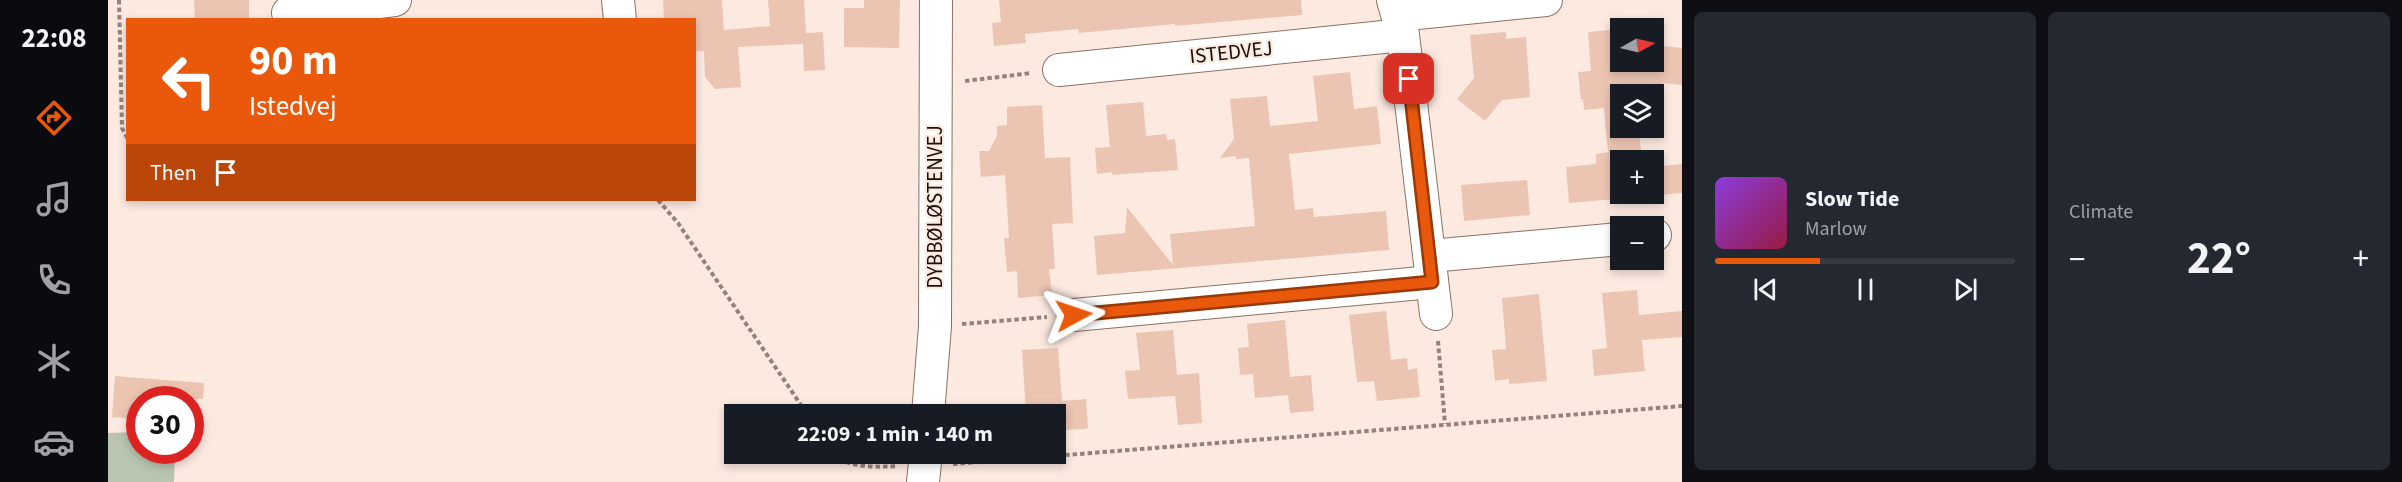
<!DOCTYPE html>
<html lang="en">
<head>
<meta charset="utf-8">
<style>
  :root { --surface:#171b24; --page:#242831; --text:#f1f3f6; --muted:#9ea1a6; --line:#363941; --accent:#ea580c }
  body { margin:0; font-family:"Source Sans 3",sans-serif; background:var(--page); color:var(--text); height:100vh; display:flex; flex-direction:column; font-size:22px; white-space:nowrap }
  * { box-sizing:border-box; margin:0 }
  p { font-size:20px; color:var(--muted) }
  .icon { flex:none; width:33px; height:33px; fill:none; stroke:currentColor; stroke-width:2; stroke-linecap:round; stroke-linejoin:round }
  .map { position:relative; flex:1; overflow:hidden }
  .drawer { display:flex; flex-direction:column; gap:12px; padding:12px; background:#0d0f14; width:720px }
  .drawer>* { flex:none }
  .guide { position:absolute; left:18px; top:18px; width:570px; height:183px; border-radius:0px; box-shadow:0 3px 9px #0003; background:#ea580c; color:#fff; overflow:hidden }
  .needle { width:39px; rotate:82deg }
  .buttons { position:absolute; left:1502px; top:18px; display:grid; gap:12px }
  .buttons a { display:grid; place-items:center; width:54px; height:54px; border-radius:0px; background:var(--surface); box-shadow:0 3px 9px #0003; font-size:30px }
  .speed { position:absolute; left:18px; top:386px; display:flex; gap:12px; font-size:30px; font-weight:700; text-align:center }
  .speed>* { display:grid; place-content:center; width:78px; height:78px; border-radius:50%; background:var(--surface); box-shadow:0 3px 9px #0003; line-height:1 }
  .speed .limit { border:9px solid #d22; background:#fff; color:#111 }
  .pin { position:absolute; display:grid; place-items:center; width:51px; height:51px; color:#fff; margin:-26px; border-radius:12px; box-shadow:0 3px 9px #0006 }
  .me { position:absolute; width:66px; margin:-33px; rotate:85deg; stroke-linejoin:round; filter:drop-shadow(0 0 4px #0008) }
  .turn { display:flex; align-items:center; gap:21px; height:126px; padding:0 24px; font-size:27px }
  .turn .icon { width:78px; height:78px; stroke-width:2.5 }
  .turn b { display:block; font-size:42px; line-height:51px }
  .then { display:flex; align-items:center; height:57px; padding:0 24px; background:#0003; gap:12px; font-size:22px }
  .big { font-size:45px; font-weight:700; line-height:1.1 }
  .drawer .tile { flex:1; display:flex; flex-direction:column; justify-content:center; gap:9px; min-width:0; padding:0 21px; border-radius:9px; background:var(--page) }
  .song { display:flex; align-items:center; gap:18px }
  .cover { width:72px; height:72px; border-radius:9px; background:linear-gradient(135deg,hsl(270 70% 55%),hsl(340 70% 35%)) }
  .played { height:6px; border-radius:3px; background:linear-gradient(90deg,var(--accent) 35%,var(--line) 35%) }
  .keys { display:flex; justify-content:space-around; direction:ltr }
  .heat { display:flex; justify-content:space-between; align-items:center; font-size:33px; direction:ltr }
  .drawer .tiles { flex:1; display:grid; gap:12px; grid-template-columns:repeat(2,1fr) }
  .trip { position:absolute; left:616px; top:404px; width:342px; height:60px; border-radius:0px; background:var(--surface); box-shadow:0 3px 9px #0003; font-weight:700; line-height:60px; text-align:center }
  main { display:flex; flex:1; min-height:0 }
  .tabs { display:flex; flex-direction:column; width:108px; justify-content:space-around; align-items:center; background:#090b0e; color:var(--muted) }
  .tabs .icon { width:42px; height:42px }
  .tabs .current { color:var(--accent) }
  .tabs b { font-size:27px; color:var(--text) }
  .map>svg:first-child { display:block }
</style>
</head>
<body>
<main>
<nav class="tabs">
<b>22:08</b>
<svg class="icon current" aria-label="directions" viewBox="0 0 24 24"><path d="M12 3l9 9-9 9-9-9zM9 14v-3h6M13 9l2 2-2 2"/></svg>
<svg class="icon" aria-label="music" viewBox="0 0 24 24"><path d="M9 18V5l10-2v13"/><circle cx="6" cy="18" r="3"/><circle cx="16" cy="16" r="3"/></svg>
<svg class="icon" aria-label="phone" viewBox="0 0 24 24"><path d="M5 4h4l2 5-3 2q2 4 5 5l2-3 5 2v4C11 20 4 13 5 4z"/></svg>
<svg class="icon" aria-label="climate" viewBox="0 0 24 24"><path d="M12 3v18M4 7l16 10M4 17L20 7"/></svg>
<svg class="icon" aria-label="car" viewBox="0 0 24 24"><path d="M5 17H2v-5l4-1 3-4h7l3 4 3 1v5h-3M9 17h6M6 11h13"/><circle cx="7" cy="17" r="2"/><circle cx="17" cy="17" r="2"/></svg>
</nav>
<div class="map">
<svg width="1574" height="482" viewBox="0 0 1574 482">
  <rect width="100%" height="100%" fill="#fce9e0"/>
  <path fill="#b9c5b0" d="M31,432L32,450H67L66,482H0V433Z"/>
  <g fill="#ecc5b2">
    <path d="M86,0H141V20H87Z"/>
    <path d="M555,0H614L616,30L662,26L660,0H696L698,33L715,32L717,70L696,71L695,44L630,47L633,87L607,89L597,77L596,51H586V20H556Z"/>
    <path d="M756,0H792L791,48L736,47V8H756Z"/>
    <path d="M891,0H1193L1194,15L1067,26V24L971,33L970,29L917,34L918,43L886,46L884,23L893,22Z"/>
    <path d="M1512,29V62H1545V45L1574,48V85L1554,83L1556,108L1545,109V94H1512V128H1538L1531,129L1534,160H1512V194H1545V167L1574,164V193L1461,203L1458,167L1488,164V154L1500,152L1496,108L1476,110L1475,99L1473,100L1470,72L1483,71L1480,32Z"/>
    <path d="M1398,32V39L1418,37L1422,97L1394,100L1377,121L1349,99L1366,78L1362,35Z"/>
    <path d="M1242,72L1246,109L1269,106L1273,144L1181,154L1187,210L1205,208L1206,217L1278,211L1281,250L989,275L986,236L1017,233L1019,207L1065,265L1062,234L1147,226L1141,158L1128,159V156L1112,158L1126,139L1122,99L1159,96L1162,126L1210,121L1205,76Z"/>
    <path d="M1035,102L1038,136L1058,134L1059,140L1067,139L1070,170L1004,175V172L989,174L987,148L1002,147L998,105Z"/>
    <path d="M934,105L937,158L962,157L965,223L944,224L947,269H941L944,295L910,298L909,271L899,272L896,238H901L897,175L873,177L871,151H881L889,136V126L899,125V107Z"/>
    <path d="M1419,180L1422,215L1356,221L1353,185Z"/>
    <path d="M1529,290L1531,315L1574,311V337L1534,340L1537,371L1486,376L1484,350L1499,348L1494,293Z"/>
    <path d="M1431,294L1439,381L1401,384V379L1387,381L1384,350L1398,349L1394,298Z"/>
    <path d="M1278,311L1283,360L1299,358L1300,370L1309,368L1312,397L1269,401L1266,381L1249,382L1241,315Z"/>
    <path d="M1177,320L1182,377L1203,375L1206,411L1182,413L1180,395L1147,398L1145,374L1132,375L1130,348L1141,347L1139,324Z"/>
    <path d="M1065,330L1069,375L1091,373L1094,423L1070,425L1067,396L1020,399L1017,371L1032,370L1028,333Z"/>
    <path d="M950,348L954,401L978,399L980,428L976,429L951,430L950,414H918L914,350Z"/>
    <path d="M7,376L96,383L95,399H32V419L4,417Z"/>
  </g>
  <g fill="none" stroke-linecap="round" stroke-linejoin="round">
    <defs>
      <g id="minor">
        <path d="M510,0L512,20"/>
        <path d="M1285,0L1295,35L1328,314"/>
        <path d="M180,13L287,0"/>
        <path d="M1290,15L1438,0"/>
        <path d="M951,70L1295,35"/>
        <path d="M1545,236L1547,235"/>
        <path d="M1322,256L1512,239"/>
        <path d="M966,315L1324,282"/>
        <path d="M820,414L827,326L828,0"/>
        <path d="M815,482L818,453"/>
      </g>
    </defs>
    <use href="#minor" stroke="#8c7163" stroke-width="34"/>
    <g stroke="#92837c" stroke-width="4" stroke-dasharray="4.5 3" stroke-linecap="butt">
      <path d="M11,0L14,128L20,139"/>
      <path d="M857,81L924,73"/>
      <path d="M550,200L570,223L699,414"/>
      <path d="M854,324L939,317"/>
      <path d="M1330,341L1337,424"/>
      <path d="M726,453C737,469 772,467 790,466"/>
      <path d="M845,464L1574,406"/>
    </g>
    <use href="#minor" stroke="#fff" stroke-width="32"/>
  </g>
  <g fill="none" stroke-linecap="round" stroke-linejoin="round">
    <defs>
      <path id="route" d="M966,315L1324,282L1301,79"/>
    </defs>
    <use href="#route" stroke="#983908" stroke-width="15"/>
    <use href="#route" stroke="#ea580c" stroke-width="10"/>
  </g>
  <g text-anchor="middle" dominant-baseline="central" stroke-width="4.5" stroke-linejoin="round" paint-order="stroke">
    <g font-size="21" fill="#1a100b" stroke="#fce9e0">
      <text transform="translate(1123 52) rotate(-6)">ISTEDVEJ</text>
      <text transform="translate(827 207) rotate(-90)">DYBBØLØSTENVEJ</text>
    </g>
  </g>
</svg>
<div class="buttons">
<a><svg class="needle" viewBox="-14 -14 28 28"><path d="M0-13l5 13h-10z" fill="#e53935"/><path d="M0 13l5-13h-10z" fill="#9ea1a6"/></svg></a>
<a><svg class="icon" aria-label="layers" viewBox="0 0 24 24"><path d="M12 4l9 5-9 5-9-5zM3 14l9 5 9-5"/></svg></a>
<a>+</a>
<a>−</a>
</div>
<div class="speed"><div class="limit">30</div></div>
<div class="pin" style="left:1301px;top:79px;background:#d93025"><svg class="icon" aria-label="arrive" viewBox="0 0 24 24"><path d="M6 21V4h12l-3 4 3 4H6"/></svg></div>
<svg class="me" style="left:966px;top:315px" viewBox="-20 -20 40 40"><path d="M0-17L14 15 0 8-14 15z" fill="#ea580c" stroke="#fff" stroke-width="4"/></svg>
<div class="trip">22:09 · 1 min · 140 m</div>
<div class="guide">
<div class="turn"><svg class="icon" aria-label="left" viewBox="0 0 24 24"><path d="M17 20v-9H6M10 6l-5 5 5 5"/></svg><div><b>90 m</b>Istedvej</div></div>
<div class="then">Then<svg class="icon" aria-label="arrive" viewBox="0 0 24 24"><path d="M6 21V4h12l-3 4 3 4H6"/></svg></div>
</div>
</div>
<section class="drawer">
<div class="tiles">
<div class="tile">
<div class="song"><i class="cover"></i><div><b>Slow Tide</b><p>Marlow</p></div></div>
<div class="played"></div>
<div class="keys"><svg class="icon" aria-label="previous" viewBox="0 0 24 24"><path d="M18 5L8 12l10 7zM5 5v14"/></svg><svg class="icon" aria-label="pause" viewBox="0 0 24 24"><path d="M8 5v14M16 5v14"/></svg><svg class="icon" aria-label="next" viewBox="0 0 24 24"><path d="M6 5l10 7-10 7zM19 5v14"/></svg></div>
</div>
<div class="tile"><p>Climate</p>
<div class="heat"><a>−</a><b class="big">22°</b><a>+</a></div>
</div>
</div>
</section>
</main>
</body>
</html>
